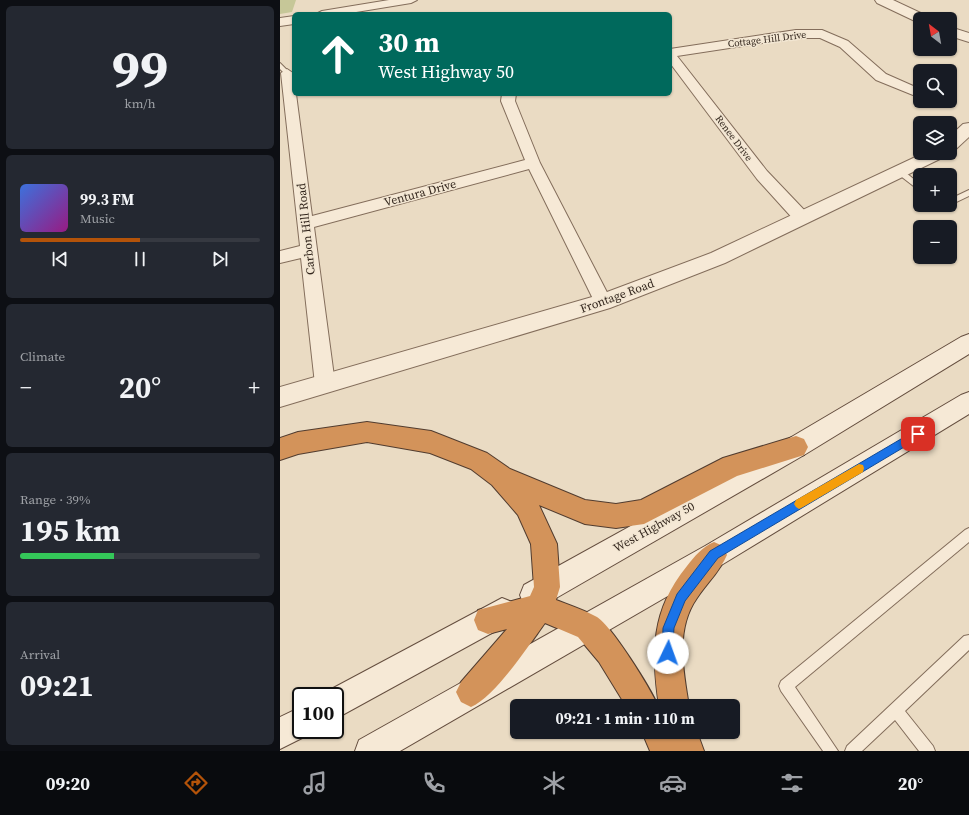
<!DOCTYPE html>
<html lang="en">
<head>
<meta charset="utf-8">
<style>
  :root { --surface:#171b24; --page:#242831; --text:#f1f3f6; --muted:#9ea1a6; --line:#363941; --accent:#b45309 }
  body { margin:0; font-family:"Source Serif 4",serif; background:var(--page); color:var(--text); height:100vh; display:flex; flex-direction:column; font-size:15px; white-space:nowrap }
  * { box-sizing:border-box; margin:0 }
  p { font-size:13px; color:var(--muted) }
  .icon { flex:none; width:22px; height:22px; fill:none; stroke:currentColor; stroke-width:2; stroke-linecap:round; stroke-linejoin:round }
  .map { position:relative; flex:1; overflow:hidden }
  .sheet { display:flex; flex-direction:column; gap:6px; padding:6px; background:#0d0f14; width:280px }
  .sheet>* { flex:none }
  .top-card { position:absolute; left:12px; top:12px; width:380px; height:84px; border-radius:6px; box-shadow:0 1px 3px #0004; background:#00695c; color:#fff; overflow:hidden }
  .needle { width:26px; rotate:329deg }
  .controls { position:absolute; left:633px; top:12px; display:grid; gap:8px }
  .controls a { display:grid; place-items:center; width:44px; height:44px; border-radius:6px; background:var(--surface); box-shadow:0 1px 3px #0004; font-size:20px }
  .speed { position:absolute; left:12px; top:687px; display:flex; gap:8px; font-size:20px; font-weight:700; text-align:center }
  .speed>* { display:grid; place-content:center; width:52px; height:52px; border-radius:50%; background:var(--surface); box-shadow:0 1px 3px #0004; line-height:1 }
  .speed .limit { border:2px solid #111; border-radius:6px; background:#fff; color:#111 }
  .pin { position:absolute; display:grid; place-items:center; width:34px; height:34px; color:#fff; margin:-17px; border-radius:8px; box-shadow:0 2px 6px #0006 }
  .me { position:absolute; width:44px; margin:-22px; rotate:3deg; stroke-linejoin:round; filter:drop-shadow(0 0 3px #0008) }
  .turn { display:flex; align-items:center; gap:14px; height:84px; padding:0 20px; font-size:18px }
  .turn .icon { width:52px; height:52px; stroke-width:2.5 }
  .turn b { display:block; font-size:28px; line-height:34px }
  .big { font-size:30px; font-weight:700; line-height:1.1 }
  .sheet .tile { flex:1; display:flex; flex-direction:column; justify-content:center; gap:6px; min-width:0; padding:0 14px; border-radius:6px; background:var(--page) }
  .sheet .dial { align-items:center; gap:0 }
  .dial b { font-size:52px; line-height:1 }
  .song { display:flex; align-items:center; gap:12px }
  .cover { width:48px; height:48px; border-radius:6px; background:linear-gradient(135deg,hsl(220 70% 55%),hsl(310 70% 35%)) }
  .played { height:4px; border-radius:2px; background:linear-gradient(90deg,var(--accent) 50%,var(--line) 50%) }
  .keys { display:flex; justify-content:space-around; direction:ltr }
  .heat { display:flex; justify-content:space-between; align-items:center; font-size:22px; direction:ltr }
  .charge { height:6px; border-radius:3px; background:linear-gradient(90deg,#34c759 39%,var(--line) 0) }
  .trip { position:absolute; left:230px; top:699px; width:230px; height:40px; border-radius:6px; background:var(--surface); box-shadow:0 1px 3px #0004; font-weight:700; line-height:40px; text-align:center }
  .menu { display:flex; height:64px; justify-content:space-around; align-items:center; background:#090b0e; color:var(--muted) }
  .menu .icon { width:28px; height:28px }
  .menu .on { color:var(--accent) }
  .menu b { font-size:18px; color:var(--text) }
  main { display:flex; flex:1; min-height:0 }
  .map>svg:first-child { display:block }
</style>
</head>
<body>
<main>
<section class="sheet">
<div class="tile dial"><b>99</b><p>km/h</p></div>
<div class="tile">
<div class="song"><i class="cover"></i><div><b>99.3 FM</b><p>Music</p></div></div>
<div class="played"></div>
<div class="keys"><svg class="icon" aria-label="previous" viewBox="0 0 24 24"><path d="M18 5L8 12l10 7zM5 5v14"/></svg><svg class="icon" aria-label="pause" viewBox="0 0 24 24"><path d="M8 5v14M16 5v14"/></svg><svg class="icon" aria-label="next" viewBox="0 0 24 24"><path d="M6 5l10 7-10 7zM19 5v14"/></svg></div>
</div>
<div class="tile"><p>Climate</p>
<div class="heat"><a>−</a><b class="big">20°</b><a>+</a></div>
</div>
<div class="tile"><p>Range · 39%</p><b class="big">195 km</b><div class="charge"></div></div>
<div class="tile"><p>Arrival</p><b class="big">09:21</b></div>
</section>
<div class="map">
<svg width="689" height="751" viewBox="0 0 689 751">
  <rect width="100%" height="100%" fill="#eadbc3"/>
  <path fill="#c6c798" d="M0,0H16L12,12L0,14Z"/>
  <g fill="none" stroke-linecap="round" stroke-linejoin="round">
    <defs>
      <g id="service">
        <path d="M0,63L9,72V74H5L0,69Z"/>
        <path d="M621,169L640,184V191L618,174V170Z"/>
        <path d="M689,190V196L670,205V199Z"/>
        <path d="M689,528V542L515,687L558,751H543L501,691L499,686L501,681L685,530Z"/>
        <path d="M689,635V650L625,711L653,746L655,751H639L615,720L582,751H565L567,746L684,636Z"/>
      </g>
      <g id="minor">
        <path d="M109,0H137L131,3L64,14H36L42,11Z"/>
        <path d="M14,16V24L0,26V18Z"/>
        <path d="M516,30H542L568,41L606,74L640,89V96L638,97L596,80L560,47L540,38H516L397,56L487,171L528,214L530,218L528,222L522,224L516,222L477,179L390,63V49Z"/>
        <path d="M7,69L13,73L14,94H16L32,216L245,160L221,101L222,94H236L235,101L260,163L332,302L329,307L323,309L317,307L249,169L34,227L55,384L52,390L45,392L38,390L35,384L21,258L0,263V251L20,246L1,73Z"/>
      </g>
      <g id="tertiary">
        <path d="M595,0H613L647,16L649,19H640V23L637,22L597,3Z"/>
        <path d="M670,27L689,33V42L670,36Z"/>
        <path d="M689,123V137L676,149L670,150V136L683,124Z"/>
        <path d="M644,153H666L664,157L445,263L330,308L0,407V387L319,295L431,253Z"/>
      </g>
      <g id="secondary">
        <path d="M689,334V354L524,455L264,605L254,609L244,605L240,595L244,585L508,439L681,337Z"/>
        <path d="M689,392V414L443,564L120,751H75L79,740L425,546L681,395Z"/>
        <path d="M222,598L232,602L236,612L232,622L55,719V696H43L44,693Z"/>
        <path d="M21,707V730H33L32,733L0,749V717Z"/>
      </g>
      <g id="motorway">
        <path d="M87,422L151,431L207,453L230,469L305,500L336,504L361,500L443,458L516,436L524,439L528,447L524,455L457,476L364,524L336,528L305,524L259,505L277,544L280,587L276,600C289,605 304,610 317,617C331,625 371,689 378,706H346L319,662L298,637L265,623C249,645 215,697 191,707L181,702L176,692L181,682L227,629L208,634L198,630L194,620L198,610L250,596L254,587L251,544L238,515L212,485L191,469L150,453L87,442L18,454L0,460V438L18,432Z"/>
        <path d="M434,542L443,546L447,555C440,571 427,583 417,598C395,629 403,670 409,706H379C371,653 371,610 407,566C415,556 422,547 434,542Z"/>
        <path d="M362,732H417L424,751H370Z"/>
      </g>
    </defs>
    <use href="#service" stroke="#836d5b" stroke-width="2"/>
    <use href="#minor" stroke="#836d5b" stroke-width="2"/>
    <use href="#tertiary" stroke="#836d5b" stroke-width="2"/>
    <use href="#secondary" stroke="#654e3f" stroke-width="2"/>
    <use href="#motorway" stroke="#513c2f" stroke-width="2"/>
    <use href="#service" fill="#f6e9d6" fill-rule="evenodd"/>
    <use href="#minor" fill="#f6e9d6" fill-rule="evenodd"/>
    <use href="#tertiary" fill="#f6e9d6" fill-rule="evenodd"/>
    <use href="#secondary" fill="#f6e9d6" fill-rule="evenodd"/>
    <use href="#motorway" fill="#d3935a" fill-rule="evenodd"/>
  </g>
  <path fill="#1a73e8" stroke="#114b97" d="M638,429L642,434L641,437L438,558L405,601L394,628L392,657L388,659L383,657L382,653L383,628L397,594L430,551Z"/>
  <path fill="#f59e0b" d="M579,464L583,465L584,468L583,472L523,507L519,509L516,507L514,504L516,500Z"/>
  <g text-anchor="middle" dominant-baseline="central" stroke-width="3" stroke-linejoin="round" paint-order="stroke">
    <g font-size="10" fill="#34271e" stroke="#f2e6d2">
      <text transform="translate(487 39) rotate(-7)">Cottage Hill Drive</text>
      <text transform="translate(454 138) rotate(53)">Renee Drive</text>
    </g>
    <g font-size="12" fill="#34271e" stroke="#f2e6d2">
      <text transform="translate(140 193) rotate(-15)">Ventura Drive</text>
      <text transform="translate(26 229) rotate(-96)">Carbon Hill Road</text>
      <text transform="translate(337 296) rotate(-20)">Frontage Road</text>
      <text transform="translate(374 527) rotate(-29)">West Highway 50</text>
    </g>
  </g>
</svg>
<div class="controls">
<a><svg class="needle" viewBox="-14 -14 28 28"><path d="M0-13l5 13h-10z" fill="#e53935"/><path d="M0 13l5-13h-10z" fill="#9ea1a6"/></svg></a>
<a><svg class="icon" aria-label="search" viewBox="0 0 24 24"><circle cx="10" cy="10" r="6"/><path d="M15 15l6 6"/></svg></a>
<a><svg class="icon" aria-label="layers" viewBox="0 0 24 24"><path d="M12 4l9 5-9 5-9-5zM3 14l9 5 9-5"/></svg></a>
<a>+</a>
<a>−</a>
</div>
<div class="speed"><div class="limit">100</div></div>
<div class="pin" style="left:638px;top:434px;background:#d93025"><svg class="icon" aria-label="arrive" viewBox="0 0 24 24"><path d="M6 21V4h12l-3 4 3 4H6"/></svg></div>
<svg class="me" style="left:388px;top:653px" viewBox="-20 -20 40 40"><circle r="19" fill="#fff"/><path d="M0-13L10 11 0 6-10 11z" fill="#1a73e8"/></svg>
<div class="trip">09:21 · 1 min · 110 m</div>
<div class="top-card">
<div class="turn"><svg class="icon" aria-label="ahead" viewBox="0 0 24 24"><path d="M12 20V5M6 11l6-6 6 6"/></svg><div><b>30 m</b>West Highway 50</div></div>
</div>
</div>
</main>
<nav class="menu">
<b>09:20</b>
<svg class="icon on" aria-label="directions" viewBox="0 0 24 24"><path d="M12 3l9 9-9 9-9-9zM9 14v-3h6M13 9l2 2-2 2"/></svg>
<svg class="icon" aria-label="music" viewBox="0 0 24 24"><path d="M9 18V5l10-2v13"/><circle cx="6" cy="18" r="3"/><circle cx="16" cy="16" r="3"/></svg>
<svg class="icon" aria-label="phone" viewBox="0 0 24 24"><path d="M5 4h4l2 5-3 2q2 4 5 5l2-3 5 2v4C11 20 4 13 5 4z"/></svg>
<svg class="icon" aria-label="climate" viewBox="0 0 24 24"><path d="M12 3v18M4 7l16 10M4 17L20 7"/></svg>
<svg class="icon" aria-label="car" viewBox="0 0 24 24"><path d="M5 17H2v-5l4-1 3-4h7l3 4 3 1v5h-3M9 17h6M6 11h13"/><circle cx="7" cy="17" r="2"/><circle cx="17" cy="17" r="2"/></svg>
<svg class="icon" aria-label="filters" viewBox="0 0 24 24"><path d="M4 7h16M4 17h16"/><circle cx="9" cy="7" r="2"/><circle cx="15" cy="17" r="2"/></svg>
<b>20°</b>
</nav>
</body>
</html>
